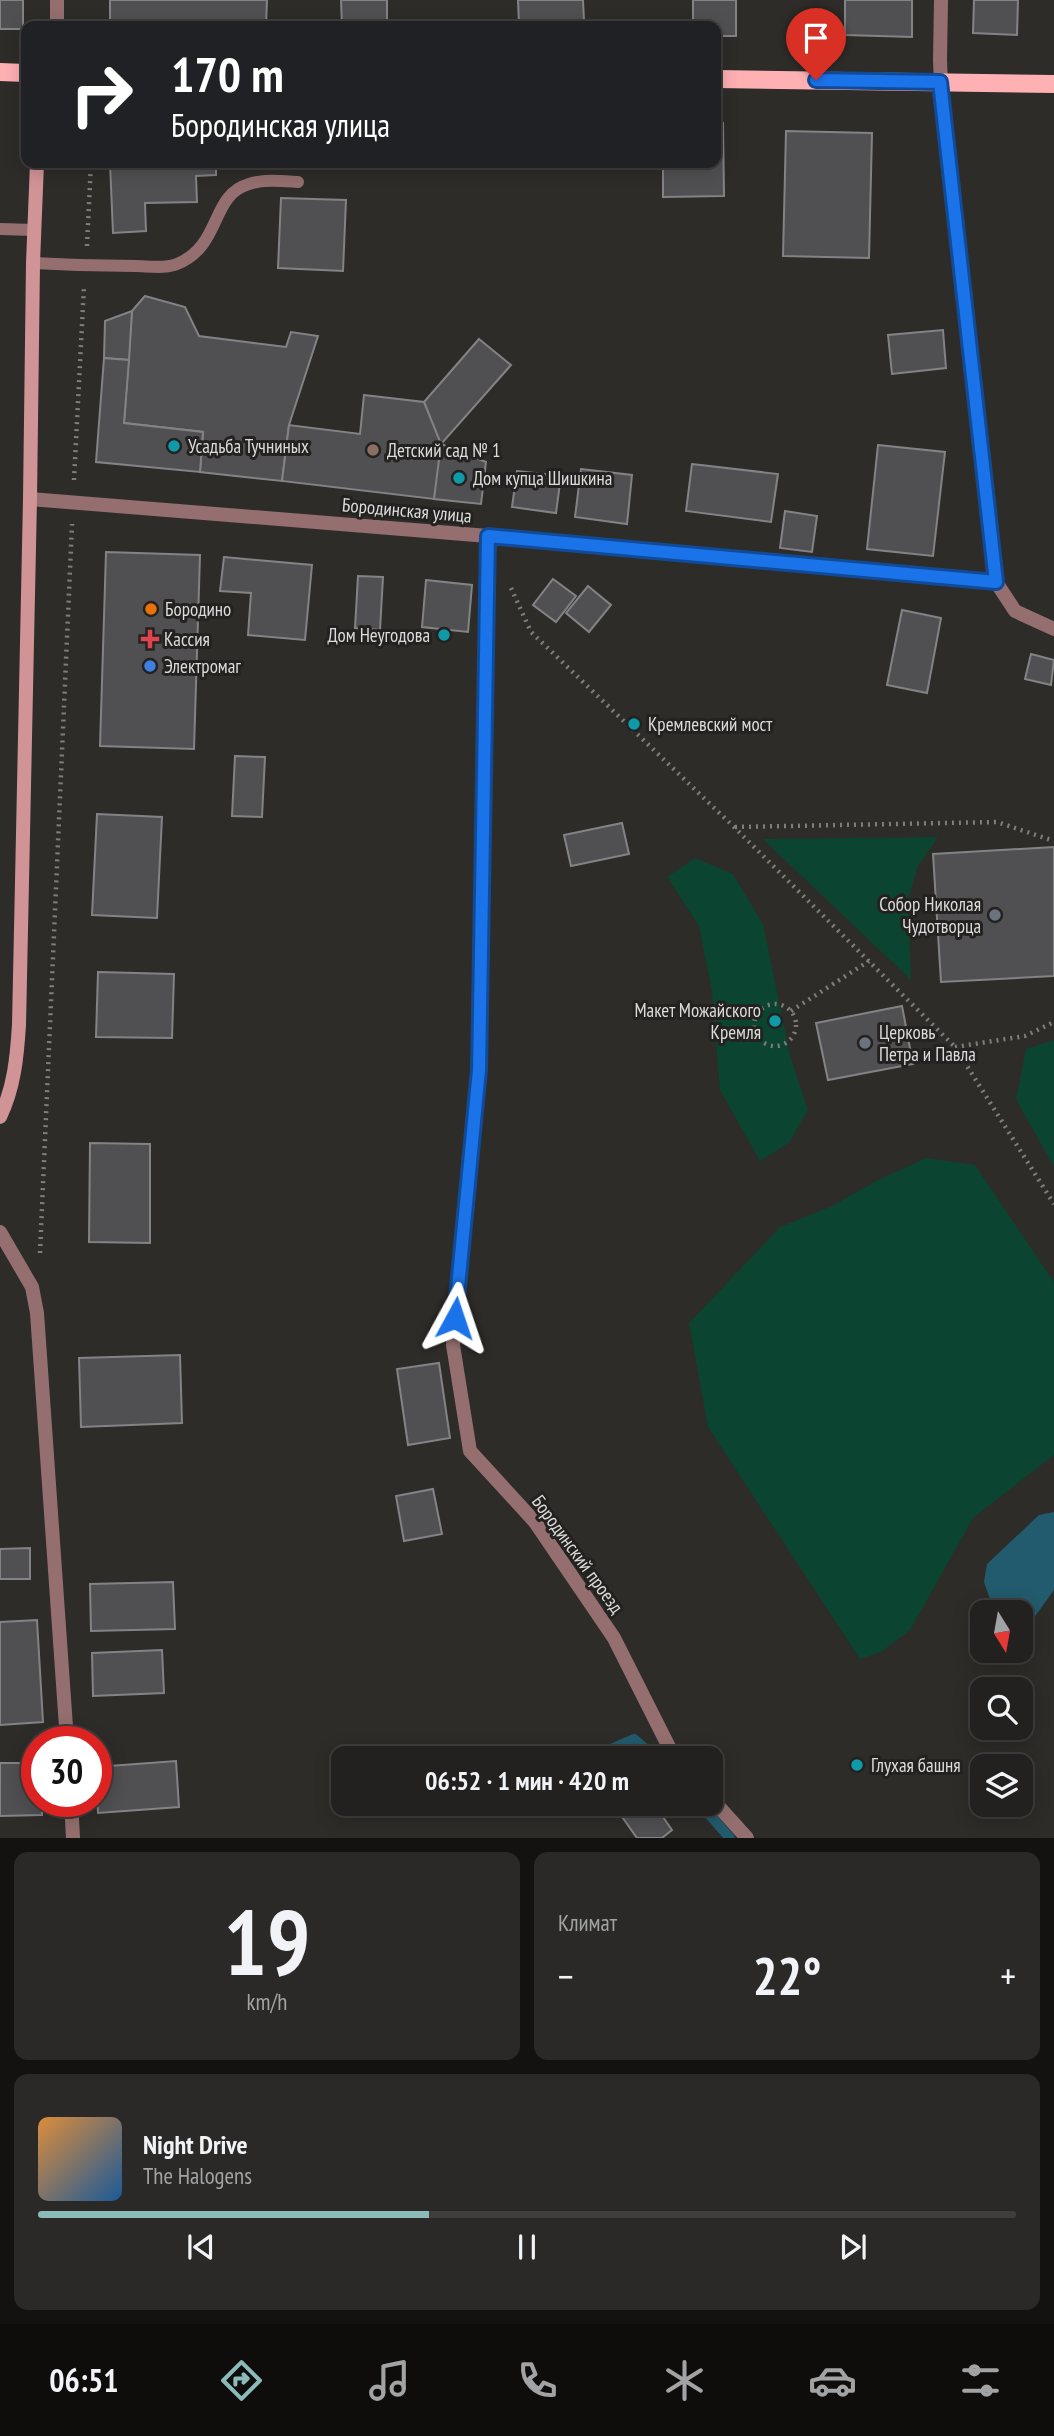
<!DOCTYPE html>
<html lang="ru">
<head>
<meta charset="utf-8">
<style>
  :root { --surface:#22211f; --page:#2a2928; --text:#f1f3f6; --muted:#a2a3a4; --line:#3f3e3d; --accent:#8bbbb9 }
  body { margin:0; font-family:"PT Sans Narrow",sans-serif; background:var(--page); color:var(--text); height:100vh; display:flex; flex-direction:column; font-size:26px; white-space:nowrap }
  * { box-sizing:border-box; margin:0 }
  p { font-size:23px; color:var(--muted) }
  .icon { flex:none; width:38px; height:38px; fill:none; stroke:currentColor; stroke-width:2; stroke-linecap:round; stroke-linejoin:round }
  .map { position:relative; height:1838px; overflow:hidden }
  .panel { display:flex; flex-direction:column; gap:14px; padding:14px; background:#131211; flex:1 }
  .panel>* { flex:none }
  .banner { position:absolute; left:21px; top:21px; width:700px; height:147px; border-radius:14px; box-shadow:0 4px 18px #0003,0 0 0 2px var(--line); background:#202124; color:#fff; overflow:hidden }
  .needle { width:46px; rotate:169deg }
  .controls { position:absolute; left:970px; top:1600px; display:grid; gap:14px }
  .controls a { display:grid; place-items:center; width:63px; height:63px; border-radius:14px; background:var(--surface); box-shadow:0 4px 18px #0003,0 0 0 2px var(--line); font-size:35px }
  .speed { position:absolute; left:21px; top:1726px; display:flex; gap:14px; font-size:35px; font-weight:700; text-align:center }
  .speed>* { display:grid; place-content:center; width:91px; height:91px; border-radius:50%; background:var(--surface); box-shadow:0 4px 18px #0003,0 0 0 2px var(--line); line-height:1 }
  .speed .limit { border:10px solid #d22; background:#fff; color:#111 }
  .pin { position:absolute; display:grid; place-items:center; width:60px; height:60px; color:#fff; margin:-72px -30px; border-radius:50% 50% 50% 0; rotate:-45deg; box-shadow:0 0 7px #0007 }
  .pin .icon { rotate:45deg }
  .me { position:absolute; width:77px; margin:-38px; rotate:5deg; stroke-linejoin:round; filter:drop-shadow(0 0 5px #0008) }
  .turn { display:flex; align-items:center; gap:24px; height:147px; padding:0 35px; font-size:32px }
  .turn .icon { width:91px; height:91px; stroke-width:2.5 }
  .turn b { display:block; font-size:49px; line-height:60px }
  .big { font-size:52px; font-weight:800; line-height:1.1 }
  .panel .widget { flex:1; display:flex; flex-direction:column; justify-content:center; gap:10px; min-width:0; padding:0 24px; border-radius:14px; background:var(--page) }
  .panel .dial { align-items:center; gap:0 }
  .dial b { font-size:91px; line-height:1 }
  .song { display:flex; align-items:center; gap:21px }
  .cover { width:84px; height:84px; border-radius:10px; background:linear-gradient(135deg,hsl(30 70% 55%),hsl(210 70% 35%)) }
  .played { height:7px; border-radius:4px; background:linear-gradient(90deg,var(--accent) 40%,var(--line) 40%) }
  .keys { display:flex; justify-content:space-around; direction:ltr }
  .heat { display:flex; justify-content:space-between; align-items:center; font-size:38px; direction:ltr }
  .panel .tiles { flex:1; display:grid; gap:14px; grid-template-columns:1fr 1fr }
  .widget:last-child { grid-column:span 2 }
  .trip { position:absolute; left:331px; top:1746px; width:392px; height:70px; border-radius:14px; background:var(--surface); box-shadow:0 4px 18px #0003,0 0 0 2px var(--line); font-weight:800; line-height:70px; text-align:center }
  .tabs { display:flex; height:112px; justify-content:space-around; align-items:center; background:#0e0d0c; color:var(--muted) }
  .tabs .icon { width:49px; height:49px }
  .tabs .on { color:var(--accent) }
  .tabs b { font-size:32px; color:var(--text) }
  .map>svg:first-child { display:block }
</style>
</head>
<body>
<div class="map">
<svg width="1054" height="1838" viewBox="0 0 1054 1838">
  <rect width="100%" height="100%" fill="#2d2c29"/>
  <g fill="#0b4430">
    <path d="M938,837L918,866L908,899L911,980L763,839Z"/>
    <path d="M695,858L733,874L763,924L790,1055L808,1110L789,1143L760,1161L720,1090L712,992L699,926L667,877Z"/>
    <path d="M1054,1040V1167L1016,1099L1026,1049Z"/>
    <path d="M926,1158L975,1165L1054,1282V1455L973,1518L910,1630L881,1652L860,1659L708,1427L689,1323L780,1227L832,1206L876,1181Z"/>
  </g>
  <path fill="#225b6d" d="M1054,1512V1590L1031,1622L1020,1624V1612H999L990,1599L984,1582L987,1564L1039,1515Z"/>
  <g fill="none" stroke-linecap="round" stroke-linejoin="round">
    <g stroke="#225b6d" stroke-width="10">
      <path d="M526,1759L541,1756L571,1759"/>
      <path d="M588,1759L634,1739L657,1759"/>
      <path d="M700,1804L730,1838"/>
    </g>
  </g>
  <g fill="#505053" stroke="#838386" stroke-width="2">
    <rect x="0" y="0" width="23" height="29"/>
    <path d="M110,0H267L266,26H110Z"/>
    <path d="M341,0H387V26H342Z"/>
    <path d="M518,0H583L584,21L519,24Z"/>
    <path d="M693,0H736V36H716V26H693Z"/>
    <path d="M845,0H912V37L845,35Z"/>
    <path d="M974,0H1018L1017,35L973,33Z"/>
    <path d="M716,123H723L724,196L663,197V163H716Z"/>
    <path d="M786,131L872,133L869,258L783,256Z"/>
    <path d="M110,163H216V175L196,176L197,202L145,203L146,231L113,233Z"/>
    <path d="M281,198L346,200L343,271L278,268Z"/>
    <path d="M145,296L185,307L199,336L286,347L291,332L318,336L289,425L282,481L200,472L203,432L124,423L132,311Z"/>
    <path d="M132,311L129,360L104,358L105,321Z"/>
    <path d="M943,330L946,368L892,374L888,335Z"/>
    <path d="M479,339L511,365L441,444L486,462L481,504L434,499L437,437L424,402Z"/>
    <path d="M104,358L129,360L124,423L203,432L200,472L96,462Z"/>
    <path d="M364,395L424,402L441,444L434,499L282,481L289,425L360,434Z"/>
    <path d="M878,445L945,452L933,556L867,549Z"/>
    <path d="M692,464L778,474L771,522L686,511Z"/>
    <path d="M581,469L632,475L627,524L575,517Z"/>
    <path d="M517,471L561,476L556,513L512,507Z"/>
    <path d="M785,511L817,516L812,552L780,548Z"/>
    <path d="M106,552L200,555L194,749L100,746Z"/>
    <path d="M224,557L312,565L305,640L248,635L251,593L220,591Z"/>
    <path d="M358,576L383,577L380,630L355,628Z"/>
    <path d="M553,579L576,596L556,622L533,605Z"/>
    <path d="M426,580L472,585L468,632L422,627Z"/>
    <path d="M588,586L611,605L589,632L566,613Z"/>
    <path d="M902,610L941,618L927,693L887,685Z"/>
    <path d="M1031,654L1054,660L1051,685L1025,679Z"/>
    <path d="M235,756L265,757L262,817L232,816Z"/>
    <path d="M97,814L162,817L157,918L92,915Z"/>
    <path d="M622,823L629,854L571,866L564,835Z"/>
    <path d="M1054,847V976L941,982L933,854Z"/>
    <path d="M98,972L174,974L172,1038L96,1037Z"/>
    <path d="M902,1006L913,1064L828,1080L816,1023Z"/>
    <path d="M90,1143L150,1144V1243L89,1242Z"/>
    <path d="M180,1355L182,1423L81,1427L79,1358Z"/>
    <path d="M439,1363L450,1438L408,1445L397,1369Z"/>
    <path d="M433,1489L442,1534L404,1541L396,1496Z"/>
    <path d="M30,1548V1579H0V1549Z"/>
    <path d="M173,1582L175,1629L91,1631L90,1584Z"/>
    <path d="M37,1620L43,1722L0,1725V1622Z"/>
    <path d="M162,1650L164,1693L93,1696L92,1653Z"/>
    <path d="M176,1761L179,1807L98,1813L96,1767Z"/>
    <path d="M0,1763H37V1801H42V1815L0,1816Z"/>
    <path d="M613,1804H654L672,1830L662,1838H637Z"/>
  </g>
  <g fill="none" stroke-linecap="round" stroke-linejoin="round">
    <g stroke="#7f7e7c" stroke-width="4.5" stroke-dasharray="2 5" stroke-linecap="butt">
      <path d="M87,246L91,163"/>
      <path d="M74,480L84,286"/>
      <path d="M511,588L531,632L734,827L955,1047L1054,1204"/>
      <path d="M735,827L997,822L1054,841"/>
      <circle cx="775" cy="1025" r="21"/>
      <path d="M791,1011L869,961"/>
      <path d="M955,1047L1025,1036L1054,1022"/>
      <path d="M40,1253L72,524"/>
    </g>
    <g stroke="#956f70" stroke-width="12">
      <path d="M0,229L34,230"/>
      <path d="M33,263C67,265 100,266 135,266C147,266 165,269 177,264C222,246 210,195 249,184C264,179 282,181 298,182"/>
    </g>
    <g stroke="#956f70" stroke-width="14">
      <path d="M941,0L940,60L942,108L996,582L1015,611L1054,629"/>
      <path d="M57,26V0"/>
      <path d="M30,499L488,536L996,582"/>
      <path d="M488,536L479,1070L453,1345L470,1451L535,1522L614,1638L675,1759"/>
      <path d="M0,1232L32,1287L37,1313L67,1741"/>
      <path d="M710,1797L747,1838"/>
      <path d="M71,1801L73,1838"/>
    </g>
    <path stroke="#d19496" stroke-width="14" d="M0,1117C14,1088 17,1057 19,1025L30,499L33,263L37,163"/>
    <g stroke="#ffb0b3" stroke-width="18">
      <path d="M0,72L26,73"/>
      <path d="M716,79L1054,84"/>
    </g>
  </g>
  <g fill="none" stroke-linecap="round" stroke-linejoin="round">
    <defs>
      <path id="route" d="M455,1318L479,1070L488,536L996,582L940,82L816,80"/>
    </defs>
    <use href="#route" stroke="#114b97" stroke-width="18"/>
    <use href="#route" stroke="#1a73e8" stroke-width="12"/>
  </g>
  <g fill="#0f9aa8" stroke="#232220" stroke-width="2.5">
    <circle cx="174" cy="446" r="7"/>
    <circle cx="459" cy="478" r="7"/>
    <circle cx="444" cy="635" r="7"/>
    <circle cx="634" cy="724" r="7"/>
    <circle cx="775" cy="1021" r="7"/>
    <circle cx="857" cy="1765" r="7"/>
  </g>
  <circle fill="#8d6e63" stroke="#232220" stroke-width="2.5" cx="373" cy="450" r="7"/>
  <circle fill="#e8710a" stroke="#232220" stroke-width="2.5" cx="151" cy="609" r="7"/>
  <path fill="#e0444e" stroke="#232220" stroke-width="2.5" d="M146.5 628.5h7v7h7v7h-7v7h-7v-7h-7v-7h7z"/>
  <circle fill="#3f7fe0" stroke="#232220" stroke-width="2.5" cx="150" cy="666" r="7"/>
  <g fill="#6b7280" stroke="#232220" stroke-width="2.5">
    <circle cx="995" cy="915" r="7"/>
    <circle cx="865" cy="1043" r="7"/>
  </g>
  <g text-anchor="middle" dominant-baseline="central" stroke-width="6" stroke-linejoin="round" paint-order="stroke">
    <g font-size="19" fill="#dcdcda" stroke="#232220" text-anchor="start">
      <text x="188" y="446">Усадьба Тучниных</text>
      <text x="387" y="450">Детский сад № 1</text>
      <text x="473" y="478">Дом купца Шишкина</text>
      <text x="165" y="609">Бородино</text>
      <text x="430" y="635" text-anchor="end">Дом Неугодова</text>
      <text x="164" y="639">Кассия</text>
      <text x="164" y="666">Электромаг</text>
      <text x="648" y="724">Кремлевский мост</text>
      <text x="981" y="904" text-anchor="end">Собор Николая<tspan x="981" dy="22">Чудотворца</tspan></text>
      <text x="761" y="1010" text-anchor="end">Макет Можайского<tspan x="761" dy="22">Кремля</tspan></text>
      <text x="879" y="1032">Церковь<tspan x="879" dy="22">Петра и Павла</tspan></text>
      <text x="871" y="1765">Глухая башня</text>
    </g>
    <g font-size="19" fill="#dcdcda" stroke="#232220">
      <text transform="translate(407 510) rotate(5)">Бородинская улица</text>
      <text transform="translate(578 1554) rotate(54)">Бородинский проезд</text>
    </g>
  </g>
</svg>
<div class="controls">
<a><svg class="needle" viewBox="-14 -14 28 28"><path d="M0-13l5 13h-10z" fill="#e53935"/><path d="M0 13l5-13h-10z" fill="#a2a3a4"/></svg></a>
<a><svg class="icon" aria-label="search" viewBox="0 0 24 24"><circle cx="10" cy="10" r="6"/><path d="M15 15l6 6"/></svg></a>
<a><svg class="icon" aria-label="layers" viewBox="0 0 24 24"><path d="M12 4l9 5-9 5-9-5zM3 14l9 5 9-5"/></svg></a>
</div>
<div class="speed"><div class="limit">30</div></div>
<div class="pin" style="left:816px;top:80px;background:#d93025"><svg class="icon" aria-label="arrive" viewBox="0 0 24 24"><path d="M6 21V4h12l-3 4 3 4H6"/></svg></div>
<svg class="me" style="left:455px;top:1318px" viewBox="-20 -20 40 40"><path d="M0-17L14 15 0 8-14 15z" fill="#1a73e8" stroke="#fff" stroke-width="4"/></svg>
<div class="trip">06:52 · 1 мин · 420 m</div>
<div class="banner">
<div class="turn"><svg class="icon" aria-label="right" viewBox="0 0 24 24"><path d="M7 20v-9h11M14 6l5 5-5 5"/></svg><div><b>170 m</b>Бородинская улица</div></div>
</div>
</div>
<section class="panel">
<div class="tiles">
<div class="widget dial"><b>19</b><p>km/h</p></div>
<div class="widget"><p>Климат</p>
<div class="heat"><a>−</a><b class="big">22°</b><a>+</a></div>
</div>
<div class="widget">
<div class="song"><i class="cover"></i><div><b>Night Drive</b><p>The Halogens</p></div></div>
<div class="played"></div>
<div class="keys"><svg class="icon" aria-label="previous" viewBox="0 0 24 24"><path d="M18 5L8 12l10 7zM5 5v14"/></svg><svg class="icon" aria-label="pause" viewBox="0 0 24 24"><path d="M8 5v14M16 5v14"/></svg><svg class="icon" aria-label="next" viewBox="0 0 24 24"><path d="M6 5l10 7-10 7zM19 5v14"/></svg></div>
</div>
</div>
</section>
<nav class="tabs">
<b>06:51</b>
<svg class="icon on" aria-label="directions" viewBox="0 0 24 24"><path d="M12 3l9 9-9 9-9-9zM9 14v-3h6M13 9l2 2-2 2"/></svg>
<svg class="icon" aria-label="music" viewBox="0 0 24 24"><path d="M9 18V5l10-2v13"/><circle cx="6" cy="18" r="3"/><circle cx="16" cy="16" r="3"/></svg>
<svg class="icon" aria-label="phone" viewBox="0 0 24 24"><path d="M5 4h4l2 5-3 2q2 4 5 5l2-3 5 2v4C11 20 4 13 5 4z"/></svg>
<svg class="icon" aria-label="climate" viewBox="0 0 24 24"><path d="M12 3v18M4 7l16 10M4 17L20 7"/></svg>
<svg class="icon" aria-label="car" viewBox="0 0 24 24"><path d="M5 17H2v-5l4-1 3-4h7l3 4 3 1v5h-3M9 17h6M6 11h13"/><circle cx="7" cy="17" r="2"/><circle cx="17" cy="17" r="2"/></svg>
<svg class="icon" aria-label="filters" viewBox="0 0 24 24"><path d="M4 7h16M4 17h16"/><circle cx="9" cy="7" r="2"/><circle cx="15" cy="17" r="2"/></svg>
</nav>
</body>
</html>
